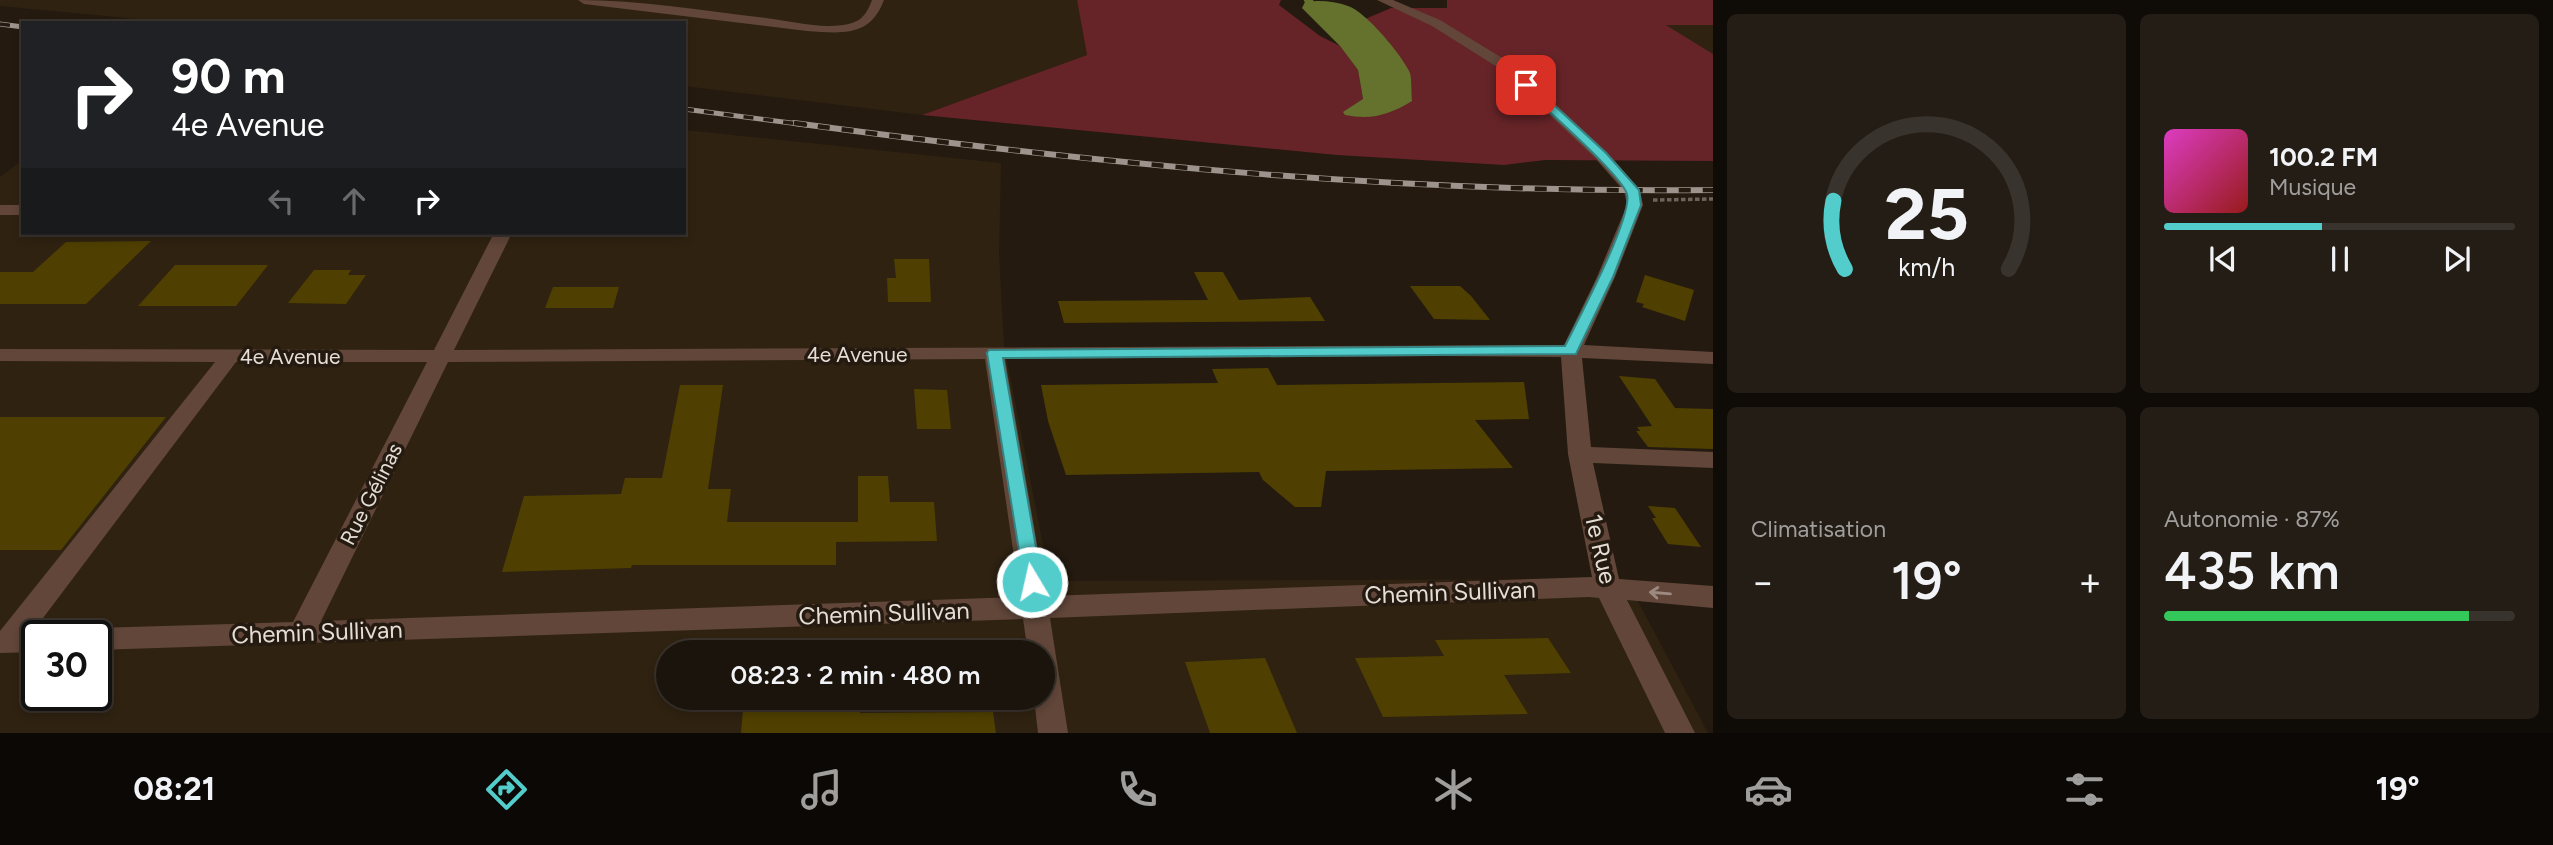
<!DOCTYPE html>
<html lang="fr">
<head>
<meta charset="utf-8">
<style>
  :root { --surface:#1b140c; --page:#241d15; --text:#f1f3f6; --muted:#a09e9d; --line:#39332d; --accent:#52cdcc }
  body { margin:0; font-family:Figtree,sans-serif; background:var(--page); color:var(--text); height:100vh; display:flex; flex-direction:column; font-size:26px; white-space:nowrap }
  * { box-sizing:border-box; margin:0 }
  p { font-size:23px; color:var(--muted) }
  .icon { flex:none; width:38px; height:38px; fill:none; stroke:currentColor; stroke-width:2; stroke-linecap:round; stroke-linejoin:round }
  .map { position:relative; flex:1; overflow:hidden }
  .panel { display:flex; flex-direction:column; gap:14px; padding:14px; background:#0f0b07; width:840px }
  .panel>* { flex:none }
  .guide { position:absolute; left:21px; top:21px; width:665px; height:214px; border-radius:0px; box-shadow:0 4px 10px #0003,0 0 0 2px var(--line); background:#202124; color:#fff; overflow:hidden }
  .speed { position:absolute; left:21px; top:620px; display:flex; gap:14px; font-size:35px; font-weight:700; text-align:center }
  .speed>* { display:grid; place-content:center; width:91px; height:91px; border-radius:50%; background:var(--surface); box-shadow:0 4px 10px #0003,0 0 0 2px var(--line); line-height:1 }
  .speed .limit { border:4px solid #111; border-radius:10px; background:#fff; color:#111 }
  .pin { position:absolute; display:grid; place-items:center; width:60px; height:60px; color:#fff; margin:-30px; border-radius:14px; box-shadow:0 4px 10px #0006 }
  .me { position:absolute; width:77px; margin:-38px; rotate:351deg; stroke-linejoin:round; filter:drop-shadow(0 0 5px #0008) }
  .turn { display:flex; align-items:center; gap:24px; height:147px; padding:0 35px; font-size:32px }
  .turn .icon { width:91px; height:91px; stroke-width:2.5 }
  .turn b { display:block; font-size:49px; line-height:60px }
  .lanes { display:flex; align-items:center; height:66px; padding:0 35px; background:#0003; justify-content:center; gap:35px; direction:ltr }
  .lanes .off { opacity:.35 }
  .big { font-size:52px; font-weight:600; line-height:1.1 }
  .panel .card { flex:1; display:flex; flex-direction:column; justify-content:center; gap:10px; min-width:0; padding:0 24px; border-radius:10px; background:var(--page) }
  .panel .dial { align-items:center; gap:0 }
  .dial svg { height:182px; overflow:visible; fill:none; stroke:var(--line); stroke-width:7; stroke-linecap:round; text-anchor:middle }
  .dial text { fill:var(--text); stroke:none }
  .song { display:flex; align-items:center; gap:21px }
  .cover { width:84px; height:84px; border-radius:10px; background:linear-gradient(135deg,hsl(310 70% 55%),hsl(0 70% 35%)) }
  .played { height:7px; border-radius:4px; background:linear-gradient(90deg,var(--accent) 45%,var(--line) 45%) }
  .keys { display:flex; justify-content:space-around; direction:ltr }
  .heat { display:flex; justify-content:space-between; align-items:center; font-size:38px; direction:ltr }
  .charge { height:10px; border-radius:5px; background:linear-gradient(90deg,#34c759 87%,var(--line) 0) }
  .panel .tiles { flex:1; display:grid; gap:14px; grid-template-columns:repeat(2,1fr) }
  .trip { position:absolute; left:656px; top:640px; width:399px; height:70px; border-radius:35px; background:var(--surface); box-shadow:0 4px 10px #0003,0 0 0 2px var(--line); font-weight:600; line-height:70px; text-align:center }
  .dock { display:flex; height:112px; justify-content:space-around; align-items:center; background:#0b0805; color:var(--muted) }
  .dock .icon { width:49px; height:49px }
  .dock .current { color:var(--accent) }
  .dock b { font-size:32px; color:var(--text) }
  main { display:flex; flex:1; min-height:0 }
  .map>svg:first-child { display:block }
</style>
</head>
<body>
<main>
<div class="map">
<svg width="1713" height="733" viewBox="0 0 1713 733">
  <rect width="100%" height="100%" fill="#241a10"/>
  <g fill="#2f2211" fill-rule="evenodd">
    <path d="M0,0H1077L1087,55L922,115L684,86V23H179L0,6Z"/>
    <path d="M1665,25H1713V54Z"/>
    <path d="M684,130L1001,163L999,254L1004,345L1050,581L1626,579L1708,733H0V177L23,160V233H684ZM37,635H96V695H37ZM668,653H1043V698H668Z"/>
  </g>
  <path fill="#662428" d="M1077,0H1281L1279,5L1320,36L1340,46L1358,70L1363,99L1360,118L1389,42L1365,19L1391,8H1447V0H1713V25H1666L1713,54V161L1545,160L1504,165L1337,155L922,115L1087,55Z"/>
  <path fill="#64722d" d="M1305,2C1318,0 1335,1 1348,6C1366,12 1402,55 1410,73C1412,81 1411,92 1412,101C1389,115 1372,120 1345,115L1343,112L1363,99L1358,70L1340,46L1302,8Z"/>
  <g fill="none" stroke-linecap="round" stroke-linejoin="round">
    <path stroke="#64722d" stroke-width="4.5" d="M1306,0L1311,1"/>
  </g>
  <g fill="#4f4001">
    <path d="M151,241L86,304H0V272H33L66,242Z"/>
    <path d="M894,259H929L931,302H888L887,278H896Z"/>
    <path d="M175,265H268L236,306H138Z"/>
    <path d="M314,270H351L348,275H366L346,304L288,303Z"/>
    <path d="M1194,272H1223L1239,300L1310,297L1325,321L1064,323L1058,301L1208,300Z"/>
    <path d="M1645,275L1694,290L1685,321L1642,307L1644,304L1636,302Z"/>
    <path d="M1410,286H1460L1471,296L1490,320L1434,319Z"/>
    <path d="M553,287H619L613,308H545Z"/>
    <path d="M1268,368L1277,385L1524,382L1529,419L1475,420L1513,468L1326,471L1321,507H1295L1263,480L1259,472L1066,475L1048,421L1041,385L1218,383L1212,369Z"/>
    <path d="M1619,376L1655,379L1675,408L1713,409V449L1648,447L1636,431H1640L1637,427L1652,426Z"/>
    <path d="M680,385H723L708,489H731L727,522H858V476H888L890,502H934L937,541L836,542V565H632L631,568L502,572L524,496L621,494L625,478H662Z"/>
    <path d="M914,389L947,390L951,429H917Z"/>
    <path d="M0,417H166L61,550H0Z"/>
    <path d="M1648,506L1675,508L1701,547L1668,544L1652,518H1656Z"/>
    <path d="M1548,638L1571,673L1504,675L1528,714L1383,717L1355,658L1444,656L1435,640Z"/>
    <path d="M1265,658L1297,733H1210L1185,662Z"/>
    <path d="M744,698H860V713L993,712L996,733H741Z"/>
  </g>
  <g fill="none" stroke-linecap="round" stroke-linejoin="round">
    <path stroke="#6d645b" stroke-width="3.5" stroke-dasharray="4.5 2.5" stroke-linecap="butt" d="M1653,200L1713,199"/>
    <g fill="#614639" fill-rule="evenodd">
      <path d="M578,0C641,0 704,11 766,18C792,21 826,31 852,23C863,20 868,11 872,0H884C870,38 841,33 807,31L584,4Z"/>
      <path d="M1377,0H1393L1440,20L1512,64L1607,152L1640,190L1643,205L1615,277L1584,345L1713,352V364L1582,358L1591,447L1713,452V468L1593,463L1619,579L1713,586V608L1627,600L1695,733H1665L1599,598L1589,597L1050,618L1068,733H1038L1034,698H1043V653H1028L1023,619L96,650V635H84L86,631L96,628L293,622L427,362H236L34,630L48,635H37V652L0,653V631L215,362L0,361V349L434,350L494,233H512L454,350L1564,345L1597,277L1627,205L1624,191L1595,158L1502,70L1432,26ZM1443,356L1561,357L1568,454L1592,577L1046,596L1005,359ZM985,359L1020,597L321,621L448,362Z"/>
      <rect x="0" y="205" width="23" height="10"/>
    </g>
    <defs>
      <g id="rail-far1">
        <path d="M0,24L23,27"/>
        <path d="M684,109L807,125"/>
      </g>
      <path id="rail" d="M794,123C1099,164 1405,194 1713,190"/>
    </defs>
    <use href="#rail-far1" stroke="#9d958d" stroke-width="5"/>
    <use href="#rail" stroke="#9d958d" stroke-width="6"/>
    <use href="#rail-far1" stroke="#241a10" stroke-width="3.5" stroke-dasharray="10" stroke-linecap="butt"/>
    <use href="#rail" stroke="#241a10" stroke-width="4.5" stroke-dasharray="12" stroke-linecap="butt"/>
  </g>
  <defs><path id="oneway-shaft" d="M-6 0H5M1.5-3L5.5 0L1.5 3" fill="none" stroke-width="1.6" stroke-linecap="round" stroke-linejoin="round" transform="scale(1.75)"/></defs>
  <use stroke="#9c8a80" href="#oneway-shaft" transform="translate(1660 593) rotate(-175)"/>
  <path fill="#52cdcc" stroke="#358585" stroke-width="2" d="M1522,83H1530L1606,153L1639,190L1641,205L1613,277L1576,354L1003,358L1042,582L1039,588L1032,590L1025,588L987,353L989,350L1565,346C1578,320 1633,217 1627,194C1621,174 1542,105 1522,87Z"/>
  <g text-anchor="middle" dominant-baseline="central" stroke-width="7" stroke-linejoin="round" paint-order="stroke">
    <g font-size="21" fill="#e5ded7" stroke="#241a10">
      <text x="857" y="354">4e Avenue</text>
      <text x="290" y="356">4e Avenue</text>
      <text transform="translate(371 494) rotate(-63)">Rue Gélinas</text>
    </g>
    <g font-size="24" fill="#e5ded7" stroke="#241a10">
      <text transform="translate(1601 549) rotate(77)">1e Rue</text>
      <text transform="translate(1450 592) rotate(-2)">Chemin Sullivan</text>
      <text transform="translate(884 613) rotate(-2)">Chemin Sullivan</text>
      <text transform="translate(317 632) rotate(-2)">Chemin Sullivan</text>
    </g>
  </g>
</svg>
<div class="speed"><div class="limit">30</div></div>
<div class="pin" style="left:1526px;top:85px;background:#d93025"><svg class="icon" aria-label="arrive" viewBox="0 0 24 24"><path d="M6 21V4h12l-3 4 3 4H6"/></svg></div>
<svg class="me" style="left:1032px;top:582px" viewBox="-20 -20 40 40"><circle r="17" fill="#52cdcc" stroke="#fff" stroke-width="3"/><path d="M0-11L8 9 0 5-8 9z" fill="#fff"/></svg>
<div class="trip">08:23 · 2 min · 480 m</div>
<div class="guide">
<div class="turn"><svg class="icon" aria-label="right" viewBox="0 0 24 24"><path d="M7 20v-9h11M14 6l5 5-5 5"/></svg><div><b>90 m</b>4e Avenue</div></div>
<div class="lanes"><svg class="icon off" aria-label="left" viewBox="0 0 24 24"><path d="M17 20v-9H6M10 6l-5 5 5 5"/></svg><svg class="icon off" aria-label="ahead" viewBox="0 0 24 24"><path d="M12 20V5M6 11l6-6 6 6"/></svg><svg class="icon" aria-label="right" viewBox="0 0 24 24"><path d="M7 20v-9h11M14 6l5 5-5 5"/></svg></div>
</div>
</div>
<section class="panel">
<div class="tiles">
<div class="card dial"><svg viewBox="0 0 100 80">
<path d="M14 69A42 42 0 1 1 86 69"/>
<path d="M14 69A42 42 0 0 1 9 39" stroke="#52cdcc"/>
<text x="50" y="56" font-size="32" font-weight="700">25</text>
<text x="50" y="72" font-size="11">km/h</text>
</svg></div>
<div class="card">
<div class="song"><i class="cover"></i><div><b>100.2 FM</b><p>Musique</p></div></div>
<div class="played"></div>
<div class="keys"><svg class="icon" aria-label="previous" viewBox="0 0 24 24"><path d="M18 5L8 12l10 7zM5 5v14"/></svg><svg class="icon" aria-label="pause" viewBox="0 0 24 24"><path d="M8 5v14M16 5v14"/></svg><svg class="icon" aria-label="next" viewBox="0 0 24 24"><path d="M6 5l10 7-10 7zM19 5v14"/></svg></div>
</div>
<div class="card"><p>Climatisation</p>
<div class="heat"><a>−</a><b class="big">19°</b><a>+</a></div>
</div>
<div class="card"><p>Autonomie · 87%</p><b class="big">435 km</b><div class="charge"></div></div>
</div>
</section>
</main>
<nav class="dock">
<b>08:21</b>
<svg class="icon current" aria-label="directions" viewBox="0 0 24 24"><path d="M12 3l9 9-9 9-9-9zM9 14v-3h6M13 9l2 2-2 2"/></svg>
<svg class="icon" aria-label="music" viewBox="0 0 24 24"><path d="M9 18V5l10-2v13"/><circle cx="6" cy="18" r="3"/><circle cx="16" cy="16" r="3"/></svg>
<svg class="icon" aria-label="phone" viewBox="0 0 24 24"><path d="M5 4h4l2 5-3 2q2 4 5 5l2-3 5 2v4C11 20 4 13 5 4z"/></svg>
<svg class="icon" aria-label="climate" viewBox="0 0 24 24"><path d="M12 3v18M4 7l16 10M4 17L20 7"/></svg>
<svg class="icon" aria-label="car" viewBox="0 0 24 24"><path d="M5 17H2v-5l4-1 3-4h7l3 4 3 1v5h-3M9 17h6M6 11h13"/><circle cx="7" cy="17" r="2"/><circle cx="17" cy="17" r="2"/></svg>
<svg class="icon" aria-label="filters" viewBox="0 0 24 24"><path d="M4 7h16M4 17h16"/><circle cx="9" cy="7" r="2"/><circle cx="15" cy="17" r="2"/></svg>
<b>19°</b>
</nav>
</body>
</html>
